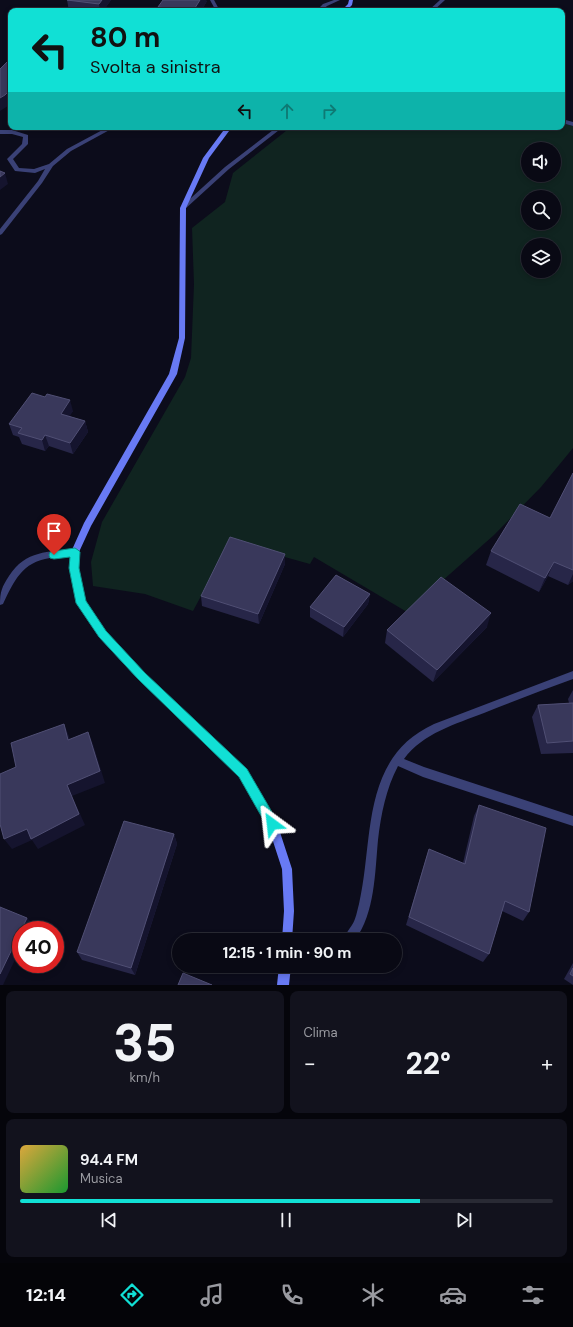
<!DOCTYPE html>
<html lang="it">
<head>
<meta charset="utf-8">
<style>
  :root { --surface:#090914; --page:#12121d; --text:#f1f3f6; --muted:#999aa0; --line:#292a34; --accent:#11e0d5 }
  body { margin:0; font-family:"DM Sans",sans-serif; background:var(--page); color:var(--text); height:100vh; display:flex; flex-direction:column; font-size:15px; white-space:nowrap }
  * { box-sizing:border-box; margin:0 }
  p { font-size:13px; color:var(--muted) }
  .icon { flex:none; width:22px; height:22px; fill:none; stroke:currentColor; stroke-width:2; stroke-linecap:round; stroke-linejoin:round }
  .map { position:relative; height:985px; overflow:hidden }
  .drawer { display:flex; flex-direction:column; gap:6px; padding:6px; background:#05050b; flex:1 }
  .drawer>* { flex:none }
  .hud { position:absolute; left:8px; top:8px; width:557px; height:122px; border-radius:8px; box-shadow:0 2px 6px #0003,0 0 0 1px var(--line); background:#11e0d5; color:#111; overflow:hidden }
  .buttons { position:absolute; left:521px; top:142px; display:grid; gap:8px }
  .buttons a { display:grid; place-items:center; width:40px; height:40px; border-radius:50%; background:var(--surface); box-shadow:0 2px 6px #0003,0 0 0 1px var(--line); font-size:20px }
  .speed { position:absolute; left:12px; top:921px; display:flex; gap:8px; font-size:20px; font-weight:700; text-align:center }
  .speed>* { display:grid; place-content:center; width:52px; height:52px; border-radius:50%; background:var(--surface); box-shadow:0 2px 6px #0003,0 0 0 1px var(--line); line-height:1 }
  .speed .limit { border:6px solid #d22; background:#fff; color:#111 }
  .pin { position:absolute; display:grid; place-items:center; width:34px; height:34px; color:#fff; margin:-41px -17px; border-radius:50% 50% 50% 0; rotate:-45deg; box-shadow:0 0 4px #0007 }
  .pin .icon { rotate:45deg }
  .me { position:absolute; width:44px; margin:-22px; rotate:330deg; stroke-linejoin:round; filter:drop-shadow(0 0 3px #0008) }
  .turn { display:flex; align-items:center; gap:14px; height:84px; padding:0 16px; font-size:18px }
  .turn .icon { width:52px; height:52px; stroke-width:2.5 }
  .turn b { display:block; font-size:28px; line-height:34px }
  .lanes { display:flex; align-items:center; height:38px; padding:0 16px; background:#0003; justify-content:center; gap:20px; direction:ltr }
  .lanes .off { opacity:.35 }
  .big { font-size:30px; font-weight:700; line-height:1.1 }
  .drawer .tile { flex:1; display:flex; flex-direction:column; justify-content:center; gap:6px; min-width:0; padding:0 14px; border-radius:8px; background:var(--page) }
  .drawer .dial { align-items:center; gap:0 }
  .dial b { font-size:52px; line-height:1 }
  .song { display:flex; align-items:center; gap:12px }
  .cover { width:48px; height:48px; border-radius:6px; background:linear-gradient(135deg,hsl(40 70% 55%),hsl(130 70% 35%)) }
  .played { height:4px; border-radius:2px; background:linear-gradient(90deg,var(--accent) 75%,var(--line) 75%) }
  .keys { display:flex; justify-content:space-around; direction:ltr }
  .heat { display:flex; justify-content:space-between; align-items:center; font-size:22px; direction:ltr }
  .drawer .tiles { flex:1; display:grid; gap:6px; grid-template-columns:1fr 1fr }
  .tile:last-child { grid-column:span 2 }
  .trip { position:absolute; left:172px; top:933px; width:230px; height:40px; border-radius:20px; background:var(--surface); box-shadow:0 2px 6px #0003,0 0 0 1px var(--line); font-weight:700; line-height:40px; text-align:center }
  .tabs { display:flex; height:64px; justify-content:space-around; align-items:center; background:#040408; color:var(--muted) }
  .tabs .icon { width:28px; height:28px }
  .tabs .active { color:var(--accent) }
  .tabs b { font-size:18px; color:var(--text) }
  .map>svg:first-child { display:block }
</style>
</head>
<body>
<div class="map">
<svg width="573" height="985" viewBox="0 0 573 985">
  <rect width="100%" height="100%" fill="#0c0c1b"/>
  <path fill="#102420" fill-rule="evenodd" d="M562,123L573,126V448L541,487L494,535L407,612L314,557L310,564L230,542L193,611L145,594L93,586L91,562L102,522L185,377L191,358L194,284L192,228L225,202L233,173L291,127H562ZM528,149H554V175H528ZM528,197H554V223H528ZM528,245H554V271H528Z"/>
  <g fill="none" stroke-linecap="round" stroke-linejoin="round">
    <g fill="#3a4176" fill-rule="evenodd">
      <path d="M210,0H214L220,11H216Z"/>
      <path d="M334,0H340L327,6L321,11H316L323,4Z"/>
      <path d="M440,0H445L433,11H428Z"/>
      <path d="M562,119L573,122V126L562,123Z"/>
      <path d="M108,127H115L71,151L53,166L42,183L2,234L0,235V229L38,181L45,169L35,173L15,171L7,159L22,144L23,137L12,134H0V130H12L28,135V144L13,159L19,168L34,169L49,164L67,149Z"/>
      <path d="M277,127H283L229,169L185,209H181V207L225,167Z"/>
      <path d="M75,549L78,550L79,552L78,554C69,557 59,557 50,558C22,562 14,581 3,604L0,605C0,591 2,587 9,576C26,550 48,552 75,549Z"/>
      <path d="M573,671V679C543,690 514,701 484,713C456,724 423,733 404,759L424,767L573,816V826L423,777L398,766C386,789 381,814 378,840C375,872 375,913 355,940H343C345,934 349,930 352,925C356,919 357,911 359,904C374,839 360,758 434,724Z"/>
    </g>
    <g fill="#687af4" fill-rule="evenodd">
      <path d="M349,0H353L352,5L346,11H341L348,4Z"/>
      <path d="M226,127H232L209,158L186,208L185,338L177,374L91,526L79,552L78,567L85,602L105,631L144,673L246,770L276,820L292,869L294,911L292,940H282L284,911L282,869L268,826L240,776L138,679L99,637L77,603L70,567L71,552L84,523L169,374L179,338L180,208L203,158Z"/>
      <path d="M279,966H291L289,985H277Z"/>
    </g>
  </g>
  <g fill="#272648">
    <path d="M67,0H111L103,11H69Z"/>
    <path d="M207,1L201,11H159L158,7Z"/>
    <path d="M73,411L69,416L85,421L88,432L73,454L49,446L45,451L22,444L19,437L13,435L9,424Z"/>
    <path d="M573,473V581L568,585L548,576L539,592L486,565L491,551L550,518Z"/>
    <path d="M285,554V564L259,624L202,606L201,596Z"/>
    <path d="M370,594L368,604L343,637L310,617V607Z"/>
    <path d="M487,627L433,682L385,643L387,630Z"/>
    <path d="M573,690V753L541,754L532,717L538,705L569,703L568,699Z"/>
    <path d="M479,805L529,912L523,921L502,911L489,954L483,962L406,925L426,858L429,849L463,863L474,816Z"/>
    <path d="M174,834L177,844L135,975L82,960L77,952Z"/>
    <path d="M573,963V985L564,979Z"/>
  </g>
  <g fill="#15142e">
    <path d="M102,0H111L103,11H100L99,4Z"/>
    <path d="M200,0H206L207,1L201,11H193Z"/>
    <path d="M11,89V102L8,106L0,111V98Z"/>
    <path d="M5,173L8,184L0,190V177Z"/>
    <path d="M70,400L73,411L64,425L61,414Z"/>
    <path d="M85,421L88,432L73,454L70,443Z"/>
    <path d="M45,435L49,446L45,451L42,440Z"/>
    <path d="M285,554V564L259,624L258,614Z"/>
    <path d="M554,562L548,576L539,592L545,578Z"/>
    <path d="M573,574V581L568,585Z"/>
    <path d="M370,594L368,604L343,637L344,627Z"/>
    <path d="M491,613L487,627L433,682L437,670Z"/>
    <path d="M64,724L69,736L73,751L68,740Z"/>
    <path d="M88,732L93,744L105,783L72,796L85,825L38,849L32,840L12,849L4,839L27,829L67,785Z"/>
    <path d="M174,834L177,844L135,975L131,968Z"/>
    <path d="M27,918L32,923L29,930H21Z"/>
    <path d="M21,931V947L3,985H0V974Z"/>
  </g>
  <g fill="#39385b" stroke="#504f74">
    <path d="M67,0H102L99,4Z"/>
    <path d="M163,0H200L193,11L158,7Z"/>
    <path d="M11,58V89L5,95L0,98V69Z"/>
    <path d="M0,171L5,173L0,177Z"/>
    <path d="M32,393L45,397L47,394L70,400L61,414L85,421L70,443L45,435L42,440L18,433L22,428L9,424Z"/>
    <path d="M573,473V570L554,562L545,578L491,551L520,504L550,518Z"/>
    <path d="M230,537L285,554L258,614L201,596Z"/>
    <path d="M336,575L370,594L344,627L310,607Z"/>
    <path d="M441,577L491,613L437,670L387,630Z"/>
    <path d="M573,703V741L547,743L538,705Z"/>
    <path d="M64,724L68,740L88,732L100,771L67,785L79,814L31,839L27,829L4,839L0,824V774L16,767L11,743Z"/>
    <path d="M479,805L546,828L529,912L505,901L489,954L409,917L429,849L465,864Z"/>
    <path d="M124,821L174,834L131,968L77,952Z"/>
    <path d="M0,907L27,918L0,974Z"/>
    <path d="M573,968V976L570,974Z"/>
    <path d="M183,973L212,985H178Z"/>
  </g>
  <path fill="#11e0d5" stroke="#0b928a" d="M75,548L78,550L80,552L79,568L86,601L106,631L145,673L247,769L276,819L278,824L276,828L272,829L268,828L239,777L138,679L99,637L76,603L69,568L70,557L54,559L50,558L49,555L50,552L54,551Z"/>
</svg>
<div class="buttons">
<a><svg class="icon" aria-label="sound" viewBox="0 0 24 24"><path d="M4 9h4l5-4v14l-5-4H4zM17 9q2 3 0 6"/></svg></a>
<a><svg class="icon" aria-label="search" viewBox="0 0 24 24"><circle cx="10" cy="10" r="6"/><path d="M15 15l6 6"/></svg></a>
<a><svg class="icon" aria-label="layers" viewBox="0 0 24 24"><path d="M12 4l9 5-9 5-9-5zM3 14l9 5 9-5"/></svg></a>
</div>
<div class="speed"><div class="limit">40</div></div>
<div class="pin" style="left:54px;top:555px;background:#d93025"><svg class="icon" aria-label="arrive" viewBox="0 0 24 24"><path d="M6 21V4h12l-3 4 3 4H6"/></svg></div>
<svg class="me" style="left:272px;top:824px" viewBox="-20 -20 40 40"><path d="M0-17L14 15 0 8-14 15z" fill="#11e0d5" stroke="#fff" stroke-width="4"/></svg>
<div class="trip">12:15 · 1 min · 90 m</div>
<div class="hud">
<div class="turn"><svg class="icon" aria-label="left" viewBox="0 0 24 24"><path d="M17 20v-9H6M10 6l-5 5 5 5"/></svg><div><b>80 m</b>Svolta a sinistra</div></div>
<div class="lanes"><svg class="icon" aria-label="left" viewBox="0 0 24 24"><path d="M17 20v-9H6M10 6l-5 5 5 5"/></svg><svg class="icon off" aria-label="ahead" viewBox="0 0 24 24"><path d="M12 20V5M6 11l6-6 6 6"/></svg><svg class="icon off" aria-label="right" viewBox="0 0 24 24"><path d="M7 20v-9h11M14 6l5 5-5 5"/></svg></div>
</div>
</div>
<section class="drawer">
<div class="tiles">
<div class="tile dial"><b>35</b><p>km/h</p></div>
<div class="tile"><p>Clima</p>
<div class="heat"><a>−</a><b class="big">22°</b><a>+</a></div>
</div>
<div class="tile">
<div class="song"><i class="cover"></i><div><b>94.4 FM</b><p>Musica</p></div></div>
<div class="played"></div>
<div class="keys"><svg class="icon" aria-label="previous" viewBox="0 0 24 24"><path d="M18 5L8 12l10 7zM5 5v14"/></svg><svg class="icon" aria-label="pause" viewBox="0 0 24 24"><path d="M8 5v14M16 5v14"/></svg><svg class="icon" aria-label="next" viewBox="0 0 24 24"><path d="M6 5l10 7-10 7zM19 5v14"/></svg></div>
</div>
</div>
</section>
<nav class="tabs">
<b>12:14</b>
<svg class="icon active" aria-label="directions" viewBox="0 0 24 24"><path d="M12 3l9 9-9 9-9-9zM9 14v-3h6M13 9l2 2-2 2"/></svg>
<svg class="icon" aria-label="music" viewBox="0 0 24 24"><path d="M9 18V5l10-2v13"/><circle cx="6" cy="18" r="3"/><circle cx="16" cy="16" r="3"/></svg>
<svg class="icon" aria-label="phone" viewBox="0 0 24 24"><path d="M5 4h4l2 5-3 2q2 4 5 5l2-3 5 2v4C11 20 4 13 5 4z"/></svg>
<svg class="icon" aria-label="climate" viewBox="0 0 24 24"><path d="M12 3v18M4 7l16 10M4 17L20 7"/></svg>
<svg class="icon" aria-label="car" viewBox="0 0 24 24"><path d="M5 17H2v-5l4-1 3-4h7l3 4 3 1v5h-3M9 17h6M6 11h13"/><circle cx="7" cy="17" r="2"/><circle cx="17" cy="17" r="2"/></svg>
<svg class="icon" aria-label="filters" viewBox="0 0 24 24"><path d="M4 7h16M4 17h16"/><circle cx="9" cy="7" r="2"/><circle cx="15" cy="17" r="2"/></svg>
</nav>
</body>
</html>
